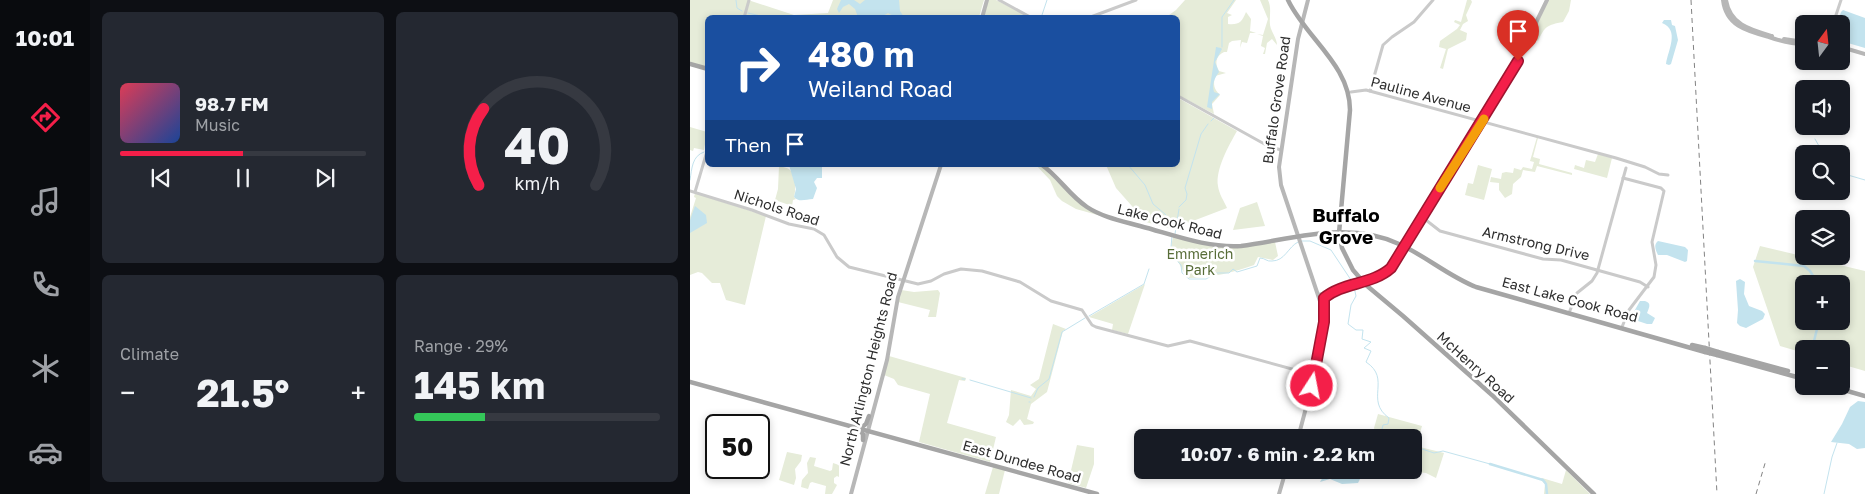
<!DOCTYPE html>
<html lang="en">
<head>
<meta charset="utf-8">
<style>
  :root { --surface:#171b24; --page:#242831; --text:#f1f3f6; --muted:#9ea1a6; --line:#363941; --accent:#f41f49 }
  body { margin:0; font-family:"Golos Text",sans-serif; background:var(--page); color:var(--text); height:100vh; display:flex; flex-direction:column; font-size:19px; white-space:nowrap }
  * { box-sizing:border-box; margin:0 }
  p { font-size:16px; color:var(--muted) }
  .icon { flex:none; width:28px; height:28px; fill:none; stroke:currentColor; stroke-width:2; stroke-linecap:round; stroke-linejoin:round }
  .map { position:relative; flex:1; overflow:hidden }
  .drawer { display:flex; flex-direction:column; gap:12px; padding:12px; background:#0d0f14; width:600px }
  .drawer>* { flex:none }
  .hud { position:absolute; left:15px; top:15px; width:475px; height:152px; border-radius:8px; box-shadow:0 2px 8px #0003; background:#1a4fa0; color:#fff; overflow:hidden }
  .needle { width:32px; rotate:15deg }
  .controls { position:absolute; left:1105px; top:15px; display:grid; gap:10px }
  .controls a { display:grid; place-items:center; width:55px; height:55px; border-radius:8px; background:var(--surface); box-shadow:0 2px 8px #0003; font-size:25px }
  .speed { position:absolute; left:15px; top:414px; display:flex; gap:10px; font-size:25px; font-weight:700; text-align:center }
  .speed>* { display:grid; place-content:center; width:65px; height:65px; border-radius:50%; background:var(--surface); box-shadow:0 2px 8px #0003; line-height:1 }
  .speed .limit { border:2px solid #111; border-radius:8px; background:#fff; color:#111 }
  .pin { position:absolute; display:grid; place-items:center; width:42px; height:42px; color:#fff; margin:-51px -21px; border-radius:50% 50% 50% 0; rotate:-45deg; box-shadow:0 0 5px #0007 }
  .pin .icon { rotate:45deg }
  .me { position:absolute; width:55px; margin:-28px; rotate:11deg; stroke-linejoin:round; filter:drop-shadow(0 0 4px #0008) }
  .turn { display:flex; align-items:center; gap:18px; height:105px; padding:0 20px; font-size:22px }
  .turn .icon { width:65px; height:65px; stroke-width:2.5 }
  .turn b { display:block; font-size:35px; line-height:42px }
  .then { display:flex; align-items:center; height:48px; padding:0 20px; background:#0003; gap:10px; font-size:19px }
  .big { font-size:38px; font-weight:700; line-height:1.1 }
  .drawer .tile { flex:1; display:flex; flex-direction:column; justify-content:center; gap:8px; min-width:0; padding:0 18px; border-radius:8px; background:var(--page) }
  .drawer .dial { align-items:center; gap:0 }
  .dial svg { height:130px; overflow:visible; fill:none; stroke:var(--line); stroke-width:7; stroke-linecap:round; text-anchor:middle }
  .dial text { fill:var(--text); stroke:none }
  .song { display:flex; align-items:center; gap:15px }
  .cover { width:60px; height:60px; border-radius:8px; background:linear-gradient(135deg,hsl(350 70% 55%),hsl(220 70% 35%)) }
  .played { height:5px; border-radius:2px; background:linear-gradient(90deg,var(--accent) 50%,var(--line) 50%) }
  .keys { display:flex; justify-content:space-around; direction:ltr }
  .heat { display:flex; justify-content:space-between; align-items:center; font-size:28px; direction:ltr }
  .charge { height:8px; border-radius:4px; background:linear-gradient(90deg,#34c759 29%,var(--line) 0) }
  .drawer .tiles { flex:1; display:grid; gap:12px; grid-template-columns:repeat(2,1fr) }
  .trip { position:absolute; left:444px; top:429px; width:288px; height:50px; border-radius:8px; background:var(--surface); box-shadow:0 2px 8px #0003; font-weight:700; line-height:50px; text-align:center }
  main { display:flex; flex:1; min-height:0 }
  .tab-bar { display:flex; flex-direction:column; width:90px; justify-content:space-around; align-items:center; background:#090b0e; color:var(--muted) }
  .tab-bar .icon { width:35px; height:35px }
  .tab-bar .on { color:var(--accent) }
  .tab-bar b { font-size:22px; color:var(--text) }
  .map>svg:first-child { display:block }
</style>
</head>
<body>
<main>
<nav class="tab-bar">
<b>10:01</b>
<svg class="icon on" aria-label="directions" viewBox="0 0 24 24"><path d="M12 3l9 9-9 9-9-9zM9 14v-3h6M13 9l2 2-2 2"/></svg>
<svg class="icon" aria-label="music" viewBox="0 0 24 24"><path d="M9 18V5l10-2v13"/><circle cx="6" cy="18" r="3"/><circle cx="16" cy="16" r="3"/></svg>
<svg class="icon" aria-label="phone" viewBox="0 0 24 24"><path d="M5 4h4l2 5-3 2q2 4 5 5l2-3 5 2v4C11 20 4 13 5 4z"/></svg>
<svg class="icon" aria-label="climate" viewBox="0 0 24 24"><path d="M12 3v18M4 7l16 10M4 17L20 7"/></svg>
<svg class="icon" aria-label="car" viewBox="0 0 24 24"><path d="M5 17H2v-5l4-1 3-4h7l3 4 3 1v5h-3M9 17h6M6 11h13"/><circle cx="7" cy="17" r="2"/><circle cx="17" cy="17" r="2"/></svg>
</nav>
<section class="drawer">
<div class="tiles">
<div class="tile">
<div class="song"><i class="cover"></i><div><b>98.7 FM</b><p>Music</p></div></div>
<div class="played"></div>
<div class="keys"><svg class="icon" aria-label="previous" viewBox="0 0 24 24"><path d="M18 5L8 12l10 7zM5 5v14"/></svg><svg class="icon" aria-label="pause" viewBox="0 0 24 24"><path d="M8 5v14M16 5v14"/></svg><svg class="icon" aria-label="next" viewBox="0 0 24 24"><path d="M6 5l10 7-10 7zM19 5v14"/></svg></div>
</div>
<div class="tile dial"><svg viewBox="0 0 100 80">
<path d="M14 69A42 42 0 1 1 86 69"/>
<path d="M14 69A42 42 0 0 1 17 22" stroke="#f41f49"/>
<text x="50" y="56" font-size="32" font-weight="700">40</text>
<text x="50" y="72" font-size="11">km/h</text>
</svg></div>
<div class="tile"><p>Climate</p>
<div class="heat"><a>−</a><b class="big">21.5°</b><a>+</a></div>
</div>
<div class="tile"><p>Range · 29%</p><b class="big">145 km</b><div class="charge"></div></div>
</div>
</section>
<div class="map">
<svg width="1175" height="494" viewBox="0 0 1175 494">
  <rect width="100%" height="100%" fill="#fff"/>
  <g fill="#e6ecd9" fill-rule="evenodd">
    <path d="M0,0H58L104,15L138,13L143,0H294L289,17L18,18L17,68L0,64Z"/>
    <path d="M298,0H306L340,17L294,18Z"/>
    <path d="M495,0H546L537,13L542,15L538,17V24C549,25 552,22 556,12L561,19L560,31L566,33H560L557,43L552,42L550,48L551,40L542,41L539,43L537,52H534C525,56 525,64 529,71L536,73L525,76C523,85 524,89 530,95L522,104L524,114L488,95V18H475L486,10Z"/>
    <path d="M570,0H578C582,9 579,16 580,25C581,32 587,38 587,45L582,39L577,43L575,54H573L575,48L571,46L573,36L567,34L573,35L578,19Z"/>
    <path d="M777,0H781L782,2L776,15L778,21L773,24L770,30L777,33L776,40L758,49L753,69L750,68L756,49L749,47L750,41L767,29L770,25L764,22L765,20L771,22Z"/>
    <path d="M858,0H881L879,11L873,22C857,25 855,26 848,41L842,35Z"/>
    <path d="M488,98L547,131C539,145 525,170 528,186C529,194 534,201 537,208L482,229L456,222L426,188L416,165H488Z"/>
    <path d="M0,127L17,132L14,150L4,148L3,151L0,150Z"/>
    <path d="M847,137L848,138L843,157L850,159L849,164L882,173V175L847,166L845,172L833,170L831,177L823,184L822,194L815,198L809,190V183L800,182L801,177L811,179L812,173L816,172L823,173L824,168L831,170L833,167L842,169L844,162L840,161Z"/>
    <path d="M908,154L922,158L917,178L884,169L885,165L894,168L896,160L905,162Z"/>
    <path d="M346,165H350L385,198L411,216L386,209L372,201L367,196L360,180Z"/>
    <path d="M788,165L802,169L794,200L775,195L778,183L783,184Z"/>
    <path d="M89,166C93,167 99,168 101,171C106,176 106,191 104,197L106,199L103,200L102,206L85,200L88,189Z"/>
    <path d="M5,193L76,216L55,305L36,300L30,283H22L12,273L8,272L0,275V217L6,198L4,197Z"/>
    <path d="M567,202L575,226L543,230L550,208Z"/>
    <path d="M483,237L524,247L562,246L585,242L588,256L583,260L568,257L564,265C545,272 520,278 499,278C490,270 490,260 480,252Z"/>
    <path d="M1070,246L1175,271V371L1151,364V349H1114V353L1090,346L1063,267ZM1114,284H1151V321H1114Z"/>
    <path d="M455,284L438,334L422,330L423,324L399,317Z"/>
    <path d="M211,290L224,292L248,290L250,293L246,317H238L240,310L208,302Z"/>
    <path d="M363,324L376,329L373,331L357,392L341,404L337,419L344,422L343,424L334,425L330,419L323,426L316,422L319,415L321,390L341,396L346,389L340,385L349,379Z"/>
    <path d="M199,356L276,378L275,381L269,380L257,423L306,437L300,462L229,442L240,394L208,385L204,379L194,375Z"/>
    <path d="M688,414L732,426L726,446L754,453L746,478L736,473L719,471L722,470V438L687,437L684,428Z"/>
    <path d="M387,445L404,448V464L396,488L378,483Z"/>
    <path d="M97,452L112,455L111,461L105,469L106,478L104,485L89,480Z"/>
    <path d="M120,457L126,458L124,466L140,471L142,470L143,463L149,465V477L147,476L144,478V483L147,485L142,494H135L136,486L122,482L120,483L118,489L111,487L112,480L118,473L117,463Z"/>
    <path d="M303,467L315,470L309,494H295Z"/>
    <path d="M876,470L900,494H854L855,484L850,479L852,478L872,484Z"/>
  </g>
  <g fill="#c3e3ee">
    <path d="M151,0H164L170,4L175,0H209L210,11L214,17H205L198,13L191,17H168L165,9L159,4L153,7L149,13L147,9Z"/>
    <path d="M1153,10L1175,18V48L1151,41V24H1147L1151,12Z"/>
    <path d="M974,20H981L982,25L985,26L988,40L981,64L979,65L976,64C978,50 990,30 972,23Z"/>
    <path d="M526,47L531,48L532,49L525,62L529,72C524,79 522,84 524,92L530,94L522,102V109L517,107Z"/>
    <path d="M99,165H132V178H127L124,182L127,188L123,199C116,199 109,203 104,197L106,189Z"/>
    <path d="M5,206L16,215L17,223L0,233V220Z"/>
    <path d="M968,241L995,247L998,250L997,261L995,262L977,255H968C966,251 963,245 968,241Z"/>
    <path d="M1050,279L1055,282L1054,294L1059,306L1072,311L1075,314L1073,319L1056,328L1050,326L1047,323L1048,310L1046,281Z"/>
    <path d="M950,301H955C962,303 959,308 957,313L965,318L962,324H957L942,319L941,317Z"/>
    <path d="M1168,401L1175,402V448L1167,449L1159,444L1141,442L1152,424L1160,407Z"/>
    <path d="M637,470H667L670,479L668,483L652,484L640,479L630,482Z"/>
  </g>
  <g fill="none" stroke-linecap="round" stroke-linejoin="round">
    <g stroke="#c3e3ee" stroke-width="1">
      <path d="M46,0L47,8L52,11"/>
      <path d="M58,13L79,18"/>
      <path d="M123,18H134"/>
      <path d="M351,18L357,0"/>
      <path d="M532,47V17L544,0"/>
      <path d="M521,121L524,118"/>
      <path d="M1123,134V131L1128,126"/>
      <path d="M1125,154L1129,146L1125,139"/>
      <path d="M438,165L455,185L463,204L475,214L485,227"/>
      <path d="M1151,173L1175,180"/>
      <path d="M0,180C2,168 2,156 14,152"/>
      <path d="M489,207L496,200L497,194L495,188L511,134L518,124"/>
      <path d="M485,234L489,209"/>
      <path d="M482,236L481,247L478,251L491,265L492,273L499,279H516L527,273H539L543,269L547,272L567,266L570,258C575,258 577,262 582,261C595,261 598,247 608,242"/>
      <path d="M612,241H620L641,250L663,283"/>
      <path d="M664,287L666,296L661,305L658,324L666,330H673L672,339L681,342L674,348L681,351L676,362C702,379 674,400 699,418L698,424L693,425L692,429L707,438"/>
      <path d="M399,316L454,284L459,269"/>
      <path d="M272,379H275"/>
      <path d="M280,380L341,398"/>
      <path d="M344,397L348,388L359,379L372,332L395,318"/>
      <path d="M339,402H340"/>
      <path d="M722,457L732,449L744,453L753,451L800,464"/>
      <path d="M1134,494L1142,457L1147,443"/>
    </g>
    <g stroke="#c3e3ee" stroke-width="2.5">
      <path d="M1065,261L1114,266L1120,271L1128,284"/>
      <path d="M1124,341L1129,321"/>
      <path d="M800,464L853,480L856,484L857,494"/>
    </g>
    <g stroke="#cacaca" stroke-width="3">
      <path d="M309,0L342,18"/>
      <path d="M54,18L59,0"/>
      <path d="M398,18L446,0"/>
      <path d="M1143,24L1151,0"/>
      <path d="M680,91L693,45L702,37L724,22L743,0"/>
      <path d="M661,92L676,90L926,158L955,167L969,174L978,175"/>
      <path d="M488,96L578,146L591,150"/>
      <path d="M0,191L62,210L99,224L124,229L134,235L147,257L159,267L228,284L241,281L254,274L271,269L292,271L330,282L361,301L392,310L402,325L406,327L478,346L500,341L624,375"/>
      <path d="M5,192L18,148"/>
      <path d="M732,217L750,231L853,259L871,260L950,282L958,287"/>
      <path d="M879,313L887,293L902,281L907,273L936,168"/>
      <path d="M932,327L939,310L964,277L966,265L962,242L974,191L971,188L933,178"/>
    </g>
    <g stroke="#b7b7b7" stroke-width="4">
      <path d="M1033,0C1036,26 1057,31 1079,37C1090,41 1101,44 1114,44"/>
      <path d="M1036,0C1040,25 1061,30 1082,36"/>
      <path d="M292,18L297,0"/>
      <path d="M1094,39L1114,42"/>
      <path d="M1151,47L1175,54"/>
      <path d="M690,273L700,265L717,237"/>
      <path d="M629,295L685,278L701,268L818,80L857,0"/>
      <path d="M608,438L621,389L634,313L591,185L589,167L608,39L618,0"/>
      <path d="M161,494L197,360L208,297L251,165"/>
      <path d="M589,494L596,470"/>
    </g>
    <g stroke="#a5a5a5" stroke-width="4.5">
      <path d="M598,0C616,38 660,65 660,110L649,233L652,248L663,270L676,285L713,316L802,395L904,494"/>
      <path d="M0,64L18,69"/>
      <path d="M352,165C369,177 379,195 397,207C412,217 432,221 450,226C484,235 516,248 551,246C604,239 658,220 709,244C736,256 758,276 786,287L1015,352"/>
      <path d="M1002,345L1015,348"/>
      <path d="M1028,352L1098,371"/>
      <path d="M1027,355L1114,379"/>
      <path d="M0,382L407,494"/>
      <path d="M1140,386L1175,396"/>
      <path d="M172,427L176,424L179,416"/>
      <path d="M169,430L173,434V440"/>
    </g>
    <g stroke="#828282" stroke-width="1" stroke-dasharray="5 4" stroke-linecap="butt">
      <path d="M1001,0L1027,494"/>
      <path d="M1066,494L1076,460"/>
    </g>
    <g stroke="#a5a5a5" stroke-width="4.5">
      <path d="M1015,348L1028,352"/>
      <path d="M1015,352L1027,355"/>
    </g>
  </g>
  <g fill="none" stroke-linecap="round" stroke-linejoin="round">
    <defs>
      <path id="route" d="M622,386L634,322V298C653,282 682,285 701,268L828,61"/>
    </defs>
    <use href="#route" stroke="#9f142f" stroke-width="12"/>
    <use href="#route" stroke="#f41f49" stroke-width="9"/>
    <path stroke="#f59e0b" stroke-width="9" d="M750,188L794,119"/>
  </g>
  <g text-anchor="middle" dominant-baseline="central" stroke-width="5" stroke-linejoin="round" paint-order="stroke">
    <g font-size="14" fill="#2d2d2d" stroke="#fff">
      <text transform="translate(731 94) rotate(15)">Pauline Avenue</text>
      <text transform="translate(586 100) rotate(-82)">Buffalo Grove Road</text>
      <text transform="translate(87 207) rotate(18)">Nichols Road</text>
      <text transform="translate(480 221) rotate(14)">Lake Cook Road</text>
      <text transform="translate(846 243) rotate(13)">Armstrong Drive</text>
      <text transform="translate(880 299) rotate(15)">East Lake Cook Road</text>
      <text transform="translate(786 367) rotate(42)">McHenry Road</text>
      <text transform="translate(178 369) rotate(-76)">North Arlington Heights Road</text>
      <text transform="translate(332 461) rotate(16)">East Dundee Road</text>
    </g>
    <g font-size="14" fill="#576c37" stroke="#fff">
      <text x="510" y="253">Emmerich<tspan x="510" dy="16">Park</tspan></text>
    </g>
    <g font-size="19" font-weight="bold" fill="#000" stroke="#fff">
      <text x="656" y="214">Buffalo<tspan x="656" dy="22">Grove</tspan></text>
    </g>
  </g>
</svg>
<div class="controls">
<a><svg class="needle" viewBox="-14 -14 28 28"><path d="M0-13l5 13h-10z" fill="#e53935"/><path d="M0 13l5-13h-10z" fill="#9ea1a6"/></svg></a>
<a><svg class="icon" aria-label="sound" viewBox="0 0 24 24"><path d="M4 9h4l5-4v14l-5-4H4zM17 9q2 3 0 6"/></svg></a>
<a><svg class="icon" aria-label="search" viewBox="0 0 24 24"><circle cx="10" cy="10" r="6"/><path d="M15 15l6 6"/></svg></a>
<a><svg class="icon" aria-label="layers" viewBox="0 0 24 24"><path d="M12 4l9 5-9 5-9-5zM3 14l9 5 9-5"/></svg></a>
<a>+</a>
<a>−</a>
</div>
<div class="speed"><div class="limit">50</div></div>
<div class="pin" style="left:828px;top:61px;background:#d93025"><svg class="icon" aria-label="arrive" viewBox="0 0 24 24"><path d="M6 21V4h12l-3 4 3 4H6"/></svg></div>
<svg class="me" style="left:622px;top:386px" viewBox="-20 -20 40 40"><circle r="17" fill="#f41f49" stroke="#fff" stroke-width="3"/><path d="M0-11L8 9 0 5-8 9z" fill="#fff"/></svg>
<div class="trip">10:07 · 6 min · 2.2 km</div>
<div class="hud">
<div class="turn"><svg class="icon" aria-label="right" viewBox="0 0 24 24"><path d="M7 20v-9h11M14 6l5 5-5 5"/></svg><div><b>480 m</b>Weiland Road</div></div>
<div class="then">Then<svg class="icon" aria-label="arrive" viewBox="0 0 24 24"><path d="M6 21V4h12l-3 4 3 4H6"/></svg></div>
</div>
</div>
</main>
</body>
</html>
